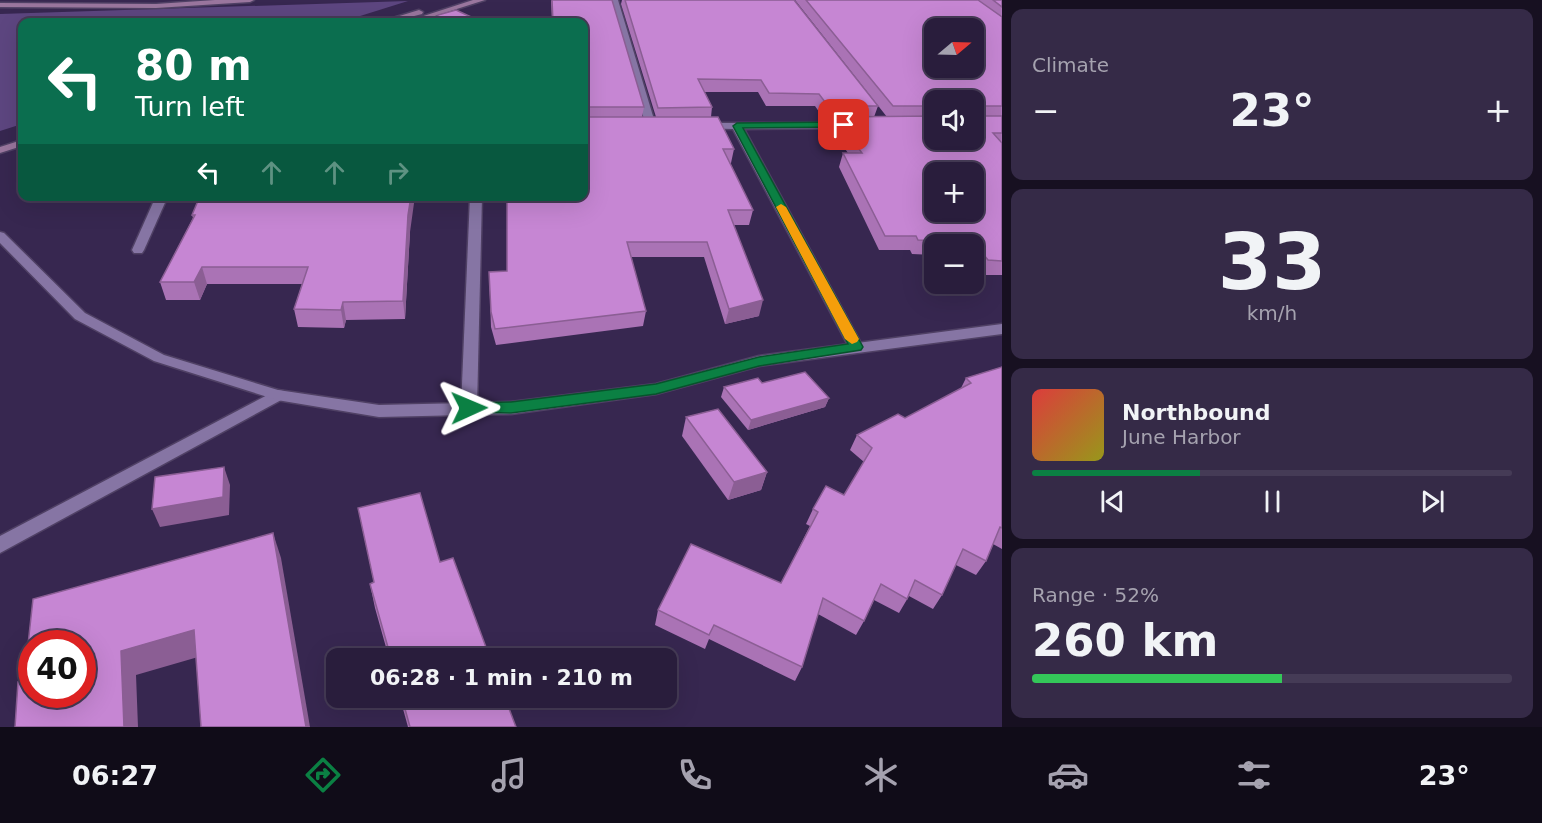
<!DOCTYPE html>
<html lang="en">
<head>
<meta charset="utf-8">
<style>
  :root { --surface:#291d3c; --page:#352a47; --text:#f1f3f6; --muted:#a5a2af; --line:#453b56; --accent:#0b8043 }
  body { margin:0; font-family:"DejaVu Sans",sans-serif; background:var(--page); color:var(--text); height:100vh; display:flex; flex-direction:column; font-size:22px; white-space:nowrap }
  * { box-sizing:border-box; margin:0 }
  p { font-size:20px; color:var(--muted) }
  .icon { flex:none; width:33px; height:33px; fill:none; stroke:currentColor; stroke-width:2; stroke-linecap:round; stroke-linejoin:round }
  .map { position:relative; flex:1; overflow:hidden }
  .sheet { display:flex; flex-direction:column; gap:9px; padding:9px; background:#171021; width:540px }
  .sheet>* { flex:none }
  .top-card { position:absolute; left:18px; top:18px; width:570px; height:183px; border-radius:12px; box-shadow:0 6px 24px #0002,0 0 0 2px var(--line); background:#0b6e4f; color:#fff; overflow:hidden }
  .needle { width:39px; rotate:71deg }
  .controls { position:absolute; left:924px; top:18px; display:grid; gap:12px }
  .controls a { display:grid; place-items:center; width:60px; height:60px; border-radius:12px; background:var(--surface); box-shadow:0 6px 24px #0002,0 0 0 2px var(--line); font-size:30px }
  .speed { position:absolute; left:18px; top:630px; display:flex; gap:12px; font-size:30px; font-weight:700; text-align:center }
  .speed>* { display:grid; place-content:center; width:78px; height:78px; border-radius:50%; background:var(--surface); box-shadow:0 6px 24px #0002,0 0 0 2px var(--line); line-height:1 }
  .speed .limit { border:9px solid #d22; background:#fff; color:#111 }
  .pin { position:absolute; display:grid; place-items:center; width:51px; height:51px; color:#fff; margin:-26px; border-radius:12px; box-shadow:0 3px 9px #0006 }
  .me { position:absolute; width:66px; margin:-33px; rotate:89deg; stroke-linejoin:round; filter:drop-shadow(0 0 4px #0008) }
  .turn { display:flex; align-items:center; gap:21px; height:126px; padding:0 18px; font-size:27px }
  .turn .icon { width:78px; height:78px; stroke-width:2.5 }
  .turn b { display:block; font-size:42px; line-height:51px }
  .lanes { display:flex; align-items:center; height:57px; padding:0 18px; background:#0003; justify-content:center; gap:30px; direction:ltr }
  .lanes .off { opacity:.35 }
  .big { font-size:45px; font-weight:700; line-height:1.1 }
  .sheet .widget { flex:1; display:flex; flex-direction:column; justify-content:center; gap:9px; min-width:0; padding:0 21px; border-radius:12px; background:var(--page) }
  .sheet .dial { align-items:center; gap:0 }
  .dial b { font-size:78px; line-height:1 }
  .song { display:flex; align-items:center; gap:18px }
  .cover { width:72px; height:72px; border-radius:9px; background:linear-gradient(135deg,hsl(0 70% 55%),hsl(60 70% 35%)) }
  .played { height:6px; border-radius:3px; background:linear-gradient(90deg,var(--accent) 35%,var(--line) 35%) }
  .keys { display:flex; justify-content:space-around; direction:ltr }
  .heat { display:flex; justify-content:space-between; align-items:center; font-size:33px; direction:ltr }
  .charge { height:9px; border-radius:4px; background:linear-gradient(90deg,#34c759 52%,var(--line) 0) }
  .trip { position:absolute; left:326px; top:648px; width:351px; height:60px; border-radius:12px; background:var(--surface); box-shadow:0 6px 24px #0002,0 0 0 2px var(--line); font-weight:700; line-height:60px; text-align:center }
  .tab-bar { display:flex; height:96px; justify-content:space-around; align-items:center; background:#100c18; color:var(--muted) }
  .tab-bar .icon { width:42px; height:42px }
  .tab-bar .current { color:var(--accent) }
  .tab-bar b { font-size:27px; color:var(--text) }
  main { display:flex; flex:1; min-height:0 }
  .map>svg:first-child { display:block }
</style>
</head>
<body>
<main>
<div class="map">
<svg width="1002" height="727" viewBox="0 0 1002 727">
  <rect width="100%" height="100%" fill="#372750"/>
  <path fill="#5d4680" d="M408,1L341,22H22V124L0,131V14Z"/>
  <g fill="none" stroke-linecap="round" stroke-linejoin="round">
    <defs>
      <g id="minor">
        <path d="M610,0H618L656,126L655,128L646,126Z"/>
        <path d="M703,123H857L858,125L853,128L744,129L863,347L861,350H851L849,347L733,129L699,128V124Z"/>
        <path d="M156,196H168L144,250L142,253H134L132,250Z"/>
        <path d="M470,196H482L477,408L475,412H463L461,408Z"/>
        <path d="M277,390L283,391L285,395L283,399L0,553V536Z"/>
      </g>
      <path id="tertiary" d="M0,232L4,233L85,313L164,355L278,390L379,405L511,402L656,384L759,356L1002,324V334L759,366L656,394L511,414L379,417L277,400L154,361L75,319L0,243Z"/>
      <g id="secondary">
        <path d="M215,0H254L250,2L156,8L0,7V3L156,4Z"/>
        <path d="M473,0H485L416,22H405Z"/>
        <path d="M419,10L423,12L422,14L391,22H380Z"/>
        <path d="M22,140V146L0,153V147Z"/>
      </g>
    </defs>
    <use href="#minor" stroke="#504165" stroke-width="3"/>
    <use href="#tertiary" stroke="#504165" stroke-width="3"/>
    <use href="#secondary" stroke="#504165" stroke-width="3"/>
    <use href="#minor" fill="#8675a4" fill-rule="evenodd"/>
    <use href="#tertiary" fill="#8675a4" fill-rule="evenodd"/>
    <use href="#secondary" fill="#9a769e" fill-rule="evenodd"/>
  </g>
  <g fill="#aa73b5" fill-rule="evenodd">
    <path d="M551,0L644,107L642,117H656L621,4L622,0H794L878,106L874,117H887L795,0H1002V275H980L974,265V244H934V255L912,254L910,250H879L839,167L843,153H848L832,130L835,119H824L815,106H766L758,92H704L712,107L711,117L734,149L731,163H730L753,210L749,225H734L759,316L725,324L704,257H631L646,311L643,326L496,345L491,327L489,272L507,271L584,196L552,22ZM934,100L974,140H934Z"/>
    <path d="M192,215L410,232L405,319L346,320L344,328L298,327L294,309L302,284H207L200,300H166L160,282L193,218Z"/>
    <path d="M1002,367V549L993,544L986,561L976,575L956,565L942,595L933,609L909,596L899,613L874,600L864,621L856,635L818,614L802,667L795,681L709,639L705,649L655,625L658,610L781,583L810,526L806,524L813,509L844,495L864,462L850,450L857,435L905,418L960,390L966,378Z"/>
    <path d="M762,383L829,398L825,407L748,430L721,397L724,387Z"/>
    <path d="M686,417L767,472L761,490L728,500L682,436Z"/>
    <path d="M358,508L440,562L490,658H389L375,608L370,584L374,583Z"/>
    <path d="M400,698H505L516,727H408Z"/>
  </g>
  <g fill="#8b5e94">
    <path d="M411,196H415L410,232L405,319L403,301L408,215Z"/>
    <path d="M202,267L207,284L200,300L194,282Z"/>
    <path d="M763,300L759,316L725,324L729,309Z"/>
    <path d="M343,302L346,320L344,328L341,310Z"/>
    <path d="M829,398L825,407L748,430L751,420Z"/>
    <path d="M224,467L230,485L229,515L160,527L152,509Z"/>
    <path d="M767,472L761,490L728,500L734,482Z"/>
    <path d="M273,533L281,558L310,727H306Z"/>
    <path d="M194,630L205,655L136,675L138,727H124L121,651Z"/>
  </g>
  <g fill="#c686d3" stroke="#8b5e94" stroke-width="1.5" fill-rule="evenodd">
    <path d="M552,0H612L644,107H585L584,109V22H550H553Z"/>
    <path d="M625,0H794L878,106H828L819,94L769,93L761,80L698,79L712,107L658,108Z"/>
    <path d="M806,0H978L1002,17V106H979L977,108L979,116H1002V133H993L1002,143V261L988,260L973,241L918,240L916,236H885L843,153H862L835,117L934,116V140H974V100H934V106H893ZM934,28H974V68H934ZM934,172H974V212H934Z"/>
    <path d="M993,0H1002V7Z"/>
    <path d="M456,10L482,22H438V15Z"/>
    <path d="M584,117H718L734,149H723L753,210H728L763,300L729,309L707,242H627L646,311L495,329L491,312L489,272L507,271V196H584Z"/>
    <path d="M200,196H411L408,215L403,301L343,302L341,310L294,309L308,267H202L194,282H160L195,215H192Z"/>
    <path d="M1002,367V528L1000,527L986,561L963,549L942,595L915,580L907,599L881,584L864,621L823,598L802,667L714,625L709,635L658,610L691,544L781,583L818,512L813,509L826,486L844,495L872,448L857,435L898,414L905,418L971,383L966,378Z"/>
    <path d="M805,372L829,398L751,420L724,387L758,378L762,383Z"/>
    <path d="M718,409L767,472L734,482L686,417Z"/>
    <path d="M224,467L223,497L152,509L155,477Z"/>
    <path d="M420,493L440,562L453,558L490,658H391L370,584L374,582L358,508Z"/>
    <path d="M273,533L306,727H201L194,630L121,651L124,727H15L18,682L24,681L33,599ZM32,644H82V694H32Z"/>
    <path d="M402,698H505L516,727H410Z"/>
  </g>
  <path fill="#0b8043" stroke="#07532c" stroke-width="1.5" d="M844,122L847,123V127L743,128L863,347L861,350L759,366L656,394L511,413L464,412L462,408L469,403L511,402L656,384L759,357L848,344L733,126L737,123Z"/>
  <path fill="#f59e0b" d="M781,204L786,207L859,339L857,342L852,344L845,339L776,207Z"/>
</svg>
<div class="controls">
<a><svg class="needle" viewBox="-14 -14 28 28"><path d="M0-13l5 13h-10z" fill="#e53935"/><path d="M0 13l5-13h-10z" fill="#a5a2af"/></svg></a>
<a><svg class="icon" aria-label="sound" viewBox="0 0 24 24"><path d="M4 9h4l5-4v14l-5-4H4zM17 9q2 3 0 6"/></svg></a>
<a>+</a>
<a>−</a>
</div>
<div class="speed"><div class="limit">40</div></div>
<div class="pin" style="left:844px;top:125px;background:#d93025"><svg class="icon" aria-label="arrive" viewBox="0 0 24 24"><path d="M6 21V4h12l-3 4 3 4H6"/></svg></div>
<svg class="me" style="left:469px;top:408px" viewBox="-20 -20 40 40"><path d="M0-17L14 15 0 8-14 15z" fill="#0b8043" stroke="#fff" stroke-width="4"/></svg>
<div class="trip">06:28 · 1 min · 210 m</div>
<div class="top-card">
<div class="turn"><svg class="icon" aria-label="left" viewBox="0 0 24 24"><path d="M17 20v-9H6M10 6l-5 5 5 5"/></svg><div><b>80 m</b>Turn left</div></div>
<div class="lanes"><svg class="icon" aria-label="left" viewBox="0 0 24 24"><path d="M17 20v-9H6M10 6l-5 5 5 5"/></svg><svg class="icon off" aria-label="ahead" viewBox="0 0 24 24"><path d="M12 20V5M6 11l6-6 6 6"/></svg><svg class="icon off" aria-label="ahead" viewBox="0 0 24 24"><path d="M12 20V5M6 11l6-6 6 6"/></svg><svg class="icon off" aria-label="right" viewBox="0 0 24 24"><path d="M7 20v-9h11M14 6l5 5-5 5"/></svg></div>
</div>
</div>
<section class="sheet">
<div class="widget"><p>Climate</p>
<div class="heat"><a>−</a><b class="big">23°</b><a>+</a></div>
</div>
<div class="widget dial"><b>33</b><p>km/h</p></div>
<div class="widget">
<div class="song"><i class="cover"></i><div><b>Northbound</b><p>June Harbor</p></div></div>
<div class="played"></div>
<div class="keys"><svg class="icon" aria-label="previous" viewBox="0 0 24 24"><path d="M18 5L8 12l10 7zM5 5v14"/></svg><svg class="icon" aria-label="pause" viewBox="0 0 24 24"><path d="M8 5v14M16 5v14"/></svg><svg class="icon" aria-label="next" viewBox="0 0 24 24"><path d="M6 5l10 7-10 7zM19 5v14"/></svg></div>
</div>
<div class="widget"><p>Range · 52%</p><b class="big">260 km</b><div class="charge"></div></div>
</section>
</main>
<nav class="tab-bar">
<b>06:27</b>
<svg class="icon current" aria-label="directions" viewBox="0 0 24 24"><path d="M12 3l9 9-9 9-9-9zM9 14v-3h6M13 9l2 2-2 2"/></svg>
<svg class="icon" aria-label="music" viewBox="0 0 24 24"><path d="M9 18V5l10-2v13"/><circle cx="6" cy="18" r="3"/><circle cx="16" cy="16" r="3"/></svg>
<svg class="icon" aria-label="phone" viewBox="0 0 24 24"><path d="M5 4h4l2 5-3 2q2 4 5 5l2-3 5 2v4C11 20 4 13 5 4z"/></svg>
<svg class="icon" aria-label="climate" viewBox="0 0 24 24"><path d="M12 3v18M4 7l16 10M4 17L20 7"/></svg>
<svg class="icon" aria-label="car" viewBox="0 0 24 24"><path d="M5 17H2v-5l4-1 3-4h7l3 4 3 1v5h-3M9 17h6M6 11h13"/><circle cx="7" cy="17" r="2"/><circle cx="17" cy="17" r="2"/></svg>
<svg class="icon" aria-label="filters" viewBox="0 0 24 24"><path d="M4 7h16M4 17h16"/><circle cx="9" cy="7" r="2"/><circle cx="15" cy="17" r="2"/></svg>
<b>23°</b>
</nav>
</body>
</html>
